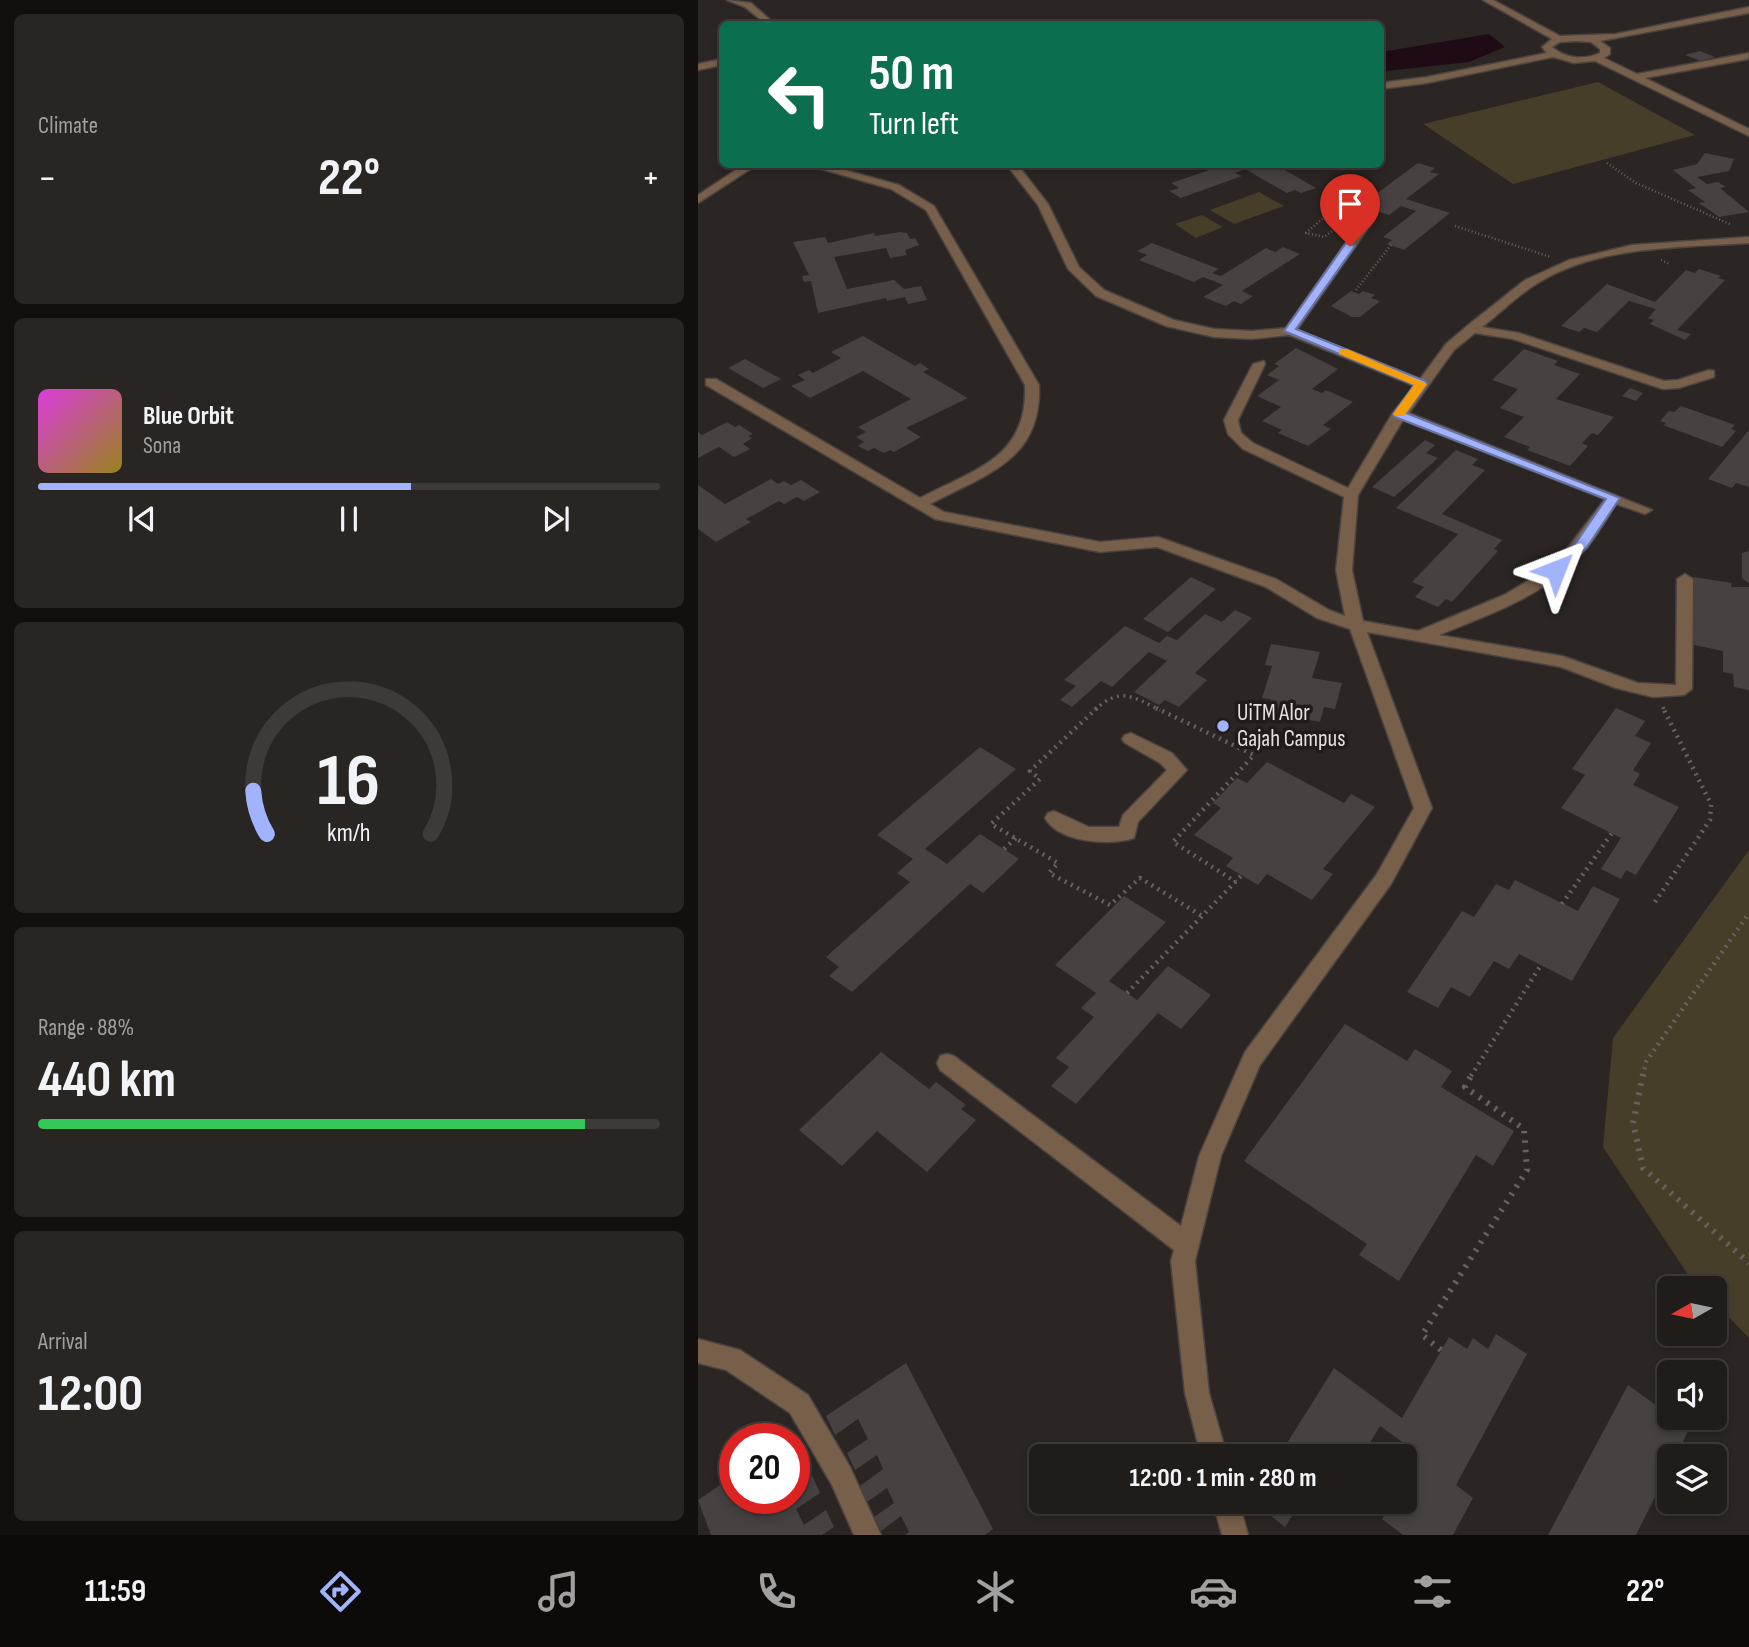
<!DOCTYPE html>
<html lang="en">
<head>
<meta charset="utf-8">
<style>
  :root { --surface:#201c1a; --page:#282523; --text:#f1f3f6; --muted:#a2a1a2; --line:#3d3a39; --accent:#a1b3fd }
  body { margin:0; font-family:"Sofia Sans Condensed",sans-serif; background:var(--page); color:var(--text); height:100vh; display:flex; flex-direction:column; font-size:26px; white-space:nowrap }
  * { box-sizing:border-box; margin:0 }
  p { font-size:23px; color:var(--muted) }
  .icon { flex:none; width:38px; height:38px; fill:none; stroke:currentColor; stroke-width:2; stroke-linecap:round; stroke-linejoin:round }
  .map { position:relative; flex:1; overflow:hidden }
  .side { display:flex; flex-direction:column; gap:14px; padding:14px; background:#120f0e; width:698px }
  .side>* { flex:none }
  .hud { position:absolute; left:21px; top:21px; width:665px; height:147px; border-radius:10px; box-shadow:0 4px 10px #0003,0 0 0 2px var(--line); background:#0b6e4f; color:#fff; overflow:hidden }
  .needle { width:46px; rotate:261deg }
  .controls { position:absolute; left:959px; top:1276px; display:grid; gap:14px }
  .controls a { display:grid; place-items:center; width:70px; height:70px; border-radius:10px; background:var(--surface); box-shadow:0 4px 10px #0003,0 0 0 2px var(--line); font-size:35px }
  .speed { position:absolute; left:21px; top:1423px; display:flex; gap:14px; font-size:35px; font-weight:700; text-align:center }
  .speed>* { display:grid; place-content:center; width:91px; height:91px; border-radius:50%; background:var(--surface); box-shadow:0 4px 10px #0003,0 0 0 2px var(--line); line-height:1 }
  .speed .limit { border:10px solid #d22; background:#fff; color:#111 }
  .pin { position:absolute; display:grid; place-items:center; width:60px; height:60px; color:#fff; margin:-72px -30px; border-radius:50% 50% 50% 0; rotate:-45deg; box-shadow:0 0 7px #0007 }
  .pin .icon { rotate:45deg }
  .me { position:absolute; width:77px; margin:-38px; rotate:45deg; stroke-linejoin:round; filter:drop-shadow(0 0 5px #0008) }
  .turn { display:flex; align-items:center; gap:24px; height:147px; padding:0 35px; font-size:32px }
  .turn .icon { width:91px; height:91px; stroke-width:2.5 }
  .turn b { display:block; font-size:49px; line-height:60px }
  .big { font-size:52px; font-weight:700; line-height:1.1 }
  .side .card { flex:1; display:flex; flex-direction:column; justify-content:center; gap:10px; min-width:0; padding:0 24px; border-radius:10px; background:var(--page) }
  .side .dial { align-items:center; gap:0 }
  .dial svg { height:182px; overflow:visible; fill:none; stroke:var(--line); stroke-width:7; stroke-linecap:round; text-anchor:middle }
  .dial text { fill:var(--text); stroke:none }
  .song { display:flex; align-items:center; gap:21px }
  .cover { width:84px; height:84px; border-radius:10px; background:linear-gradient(135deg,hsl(300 70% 55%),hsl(50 70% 35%)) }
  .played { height:7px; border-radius:4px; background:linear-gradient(90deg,var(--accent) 60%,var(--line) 60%) }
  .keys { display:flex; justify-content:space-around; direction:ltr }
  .heat { display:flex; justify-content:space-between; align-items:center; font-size:38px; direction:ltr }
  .charge { height:10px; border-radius:5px; background:linear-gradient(90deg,#34c759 88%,var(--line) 0) }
  .trip { position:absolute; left:331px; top:1444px; width:388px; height:70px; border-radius:10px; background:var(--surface); box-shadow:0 4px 10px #0003,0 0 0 2px var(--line); font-weight:700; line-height:70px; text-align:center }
  .menu { display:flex; height:112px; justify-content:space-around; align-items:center; background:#0d0b0a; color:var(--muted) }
  .menu .icon { width:49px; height:49px }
  .menu .current { color:var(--accent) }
  .menu b { font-size:32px; color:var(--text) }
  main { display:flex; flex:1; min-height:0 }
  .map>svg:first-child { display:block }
</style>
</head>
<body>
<main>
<section class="side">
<div class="card"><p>Climate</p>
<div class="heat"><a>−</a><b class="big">22°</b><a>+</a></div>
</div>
<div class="card">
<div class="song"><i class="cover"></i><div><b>Blue Orbit</b><p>Sona</p></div></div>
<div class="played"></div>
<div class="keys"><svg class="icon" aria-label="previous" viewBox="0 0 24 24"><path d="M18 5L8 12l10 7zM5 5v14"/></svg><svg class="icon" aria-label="pause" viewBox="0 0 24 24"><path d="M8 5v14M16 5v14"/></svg><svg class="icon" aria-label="next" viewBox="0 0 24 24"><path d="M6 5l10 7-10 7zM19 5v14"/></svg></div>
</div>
<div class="card dial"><svg viewBox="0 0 100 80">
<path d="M14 69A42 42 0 1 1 86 69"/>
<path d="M14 69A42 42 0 0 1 8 50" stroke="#a1b3fd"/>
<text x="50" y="56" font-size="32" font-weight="700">16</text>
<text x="50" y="72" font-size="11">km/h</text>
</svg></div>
<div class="card"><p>Range · 88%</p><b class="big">440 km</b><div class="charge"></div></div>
<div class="card"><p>Arrival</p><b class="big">12:00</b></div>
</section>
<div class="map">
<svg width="1051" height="1535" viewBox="0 0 1051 1535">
  <rect width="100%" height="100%" fill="#2b2523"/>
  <g fill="#463e29">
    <path d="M900,82L997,135L815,184L725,124Z"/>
    <path d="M561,192L586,206L536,224L512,210Z"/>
    <path d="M504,215L525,227L498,238L477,224Z"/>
    <path d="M1051,850V1338L1017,1303V1288H1002L991,1276L905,1147L915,1038Z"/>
  </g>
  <path fill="#1f0b16" d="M791,34L807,47L771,62L688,71L683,66V52Z"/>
  <g fill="#474141">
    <path d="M1002,51L1017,57L1002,61L987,55Z"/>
    <path d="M1007,153L1036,159L1031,171L999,177L1009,184L1020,182L1028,187L1022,188L1051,212L1021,217L1001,203L1007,202L990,190L998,188L975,170L999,164Z"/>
    <path d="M720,163L737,168L732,172L741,174L708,199L752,213L706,250L689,244L694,240L685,237L718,211L703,206L691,215L668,208L672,205L660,201L664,198L670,200Z"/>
    <path d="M541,164H576L618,188L603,193L597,190L589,193L547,169L537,173L544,176L483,198L471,191L481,188L473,183L526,165L531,168Z"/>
    <path d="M202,232L209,233L212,239L217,238L221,245L207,250L209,255L192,258L188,248L136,257L149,289L196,280L206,289L223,286L229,300L210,304L207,297L189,301L188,298L120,313L113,281L106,282L104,276L111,275L95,242L127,237L130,243L176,233L177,236Z"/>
    <path d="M454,243L521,269L514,273L523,276L568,248L577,252L585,247L602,254L544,291L555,296L543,304L536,301L528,306L505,297L525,285L505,277L496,282L441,260L449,255L439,251Z"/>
    <path d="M1001,269L1023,276L1020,278L1027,280L979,330L993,334L987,340L952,324L956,320L950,318L958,309L931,301L899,332L886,328L881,332L863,326L909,284L957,302L988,270L997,273Z"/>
    <path d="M653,291L661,294L665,291L677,295L673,298L682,301L662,317H654L633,306Z"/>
    <path d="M165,336L217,366L222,363L231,369L225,372L270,398L208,428L223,437L196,452L192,450L186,453L176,448L170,451L160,446L166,442L158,437L168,432L160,427L213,399L165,371L112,398L93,386L107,380L100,375L111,370L115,373L143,358L133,352Z"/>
    <path d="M598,348L640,369L614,389L624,393L628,390L655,402L625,425L633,429L610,446L580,433L584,430L564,421L583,407L559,396L581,380L569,375L581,366L576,364Z"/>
    <path d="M826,349L860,361L856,365L882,374L858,399L916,417L900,435L894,433L884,443L890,446L872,466L829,450L832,447L806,437L826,417L802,408L820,389L794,380Z"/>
    <path d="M47,359L83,379L65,388L30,368Z"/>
    <path d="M932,388L945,393L938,401L924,396Z"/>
    <path d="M983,406L1037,425L1033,429L1038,431L1024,447L965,425L968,423L962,421L971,411L976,412Z"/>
    <path d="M29,422L37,427L41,425L55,434L50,436L54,438L45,444L52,449L36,457L21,447L0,458V432L4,435Z"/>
    <path d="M1051,430V487L1038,483L1034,488L1010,479Z"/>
    <path d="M727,440L737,445L728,453L740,458L696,497L674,487Z"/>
    <path d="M758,450L780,459L774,465L787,470L744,514L804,540L796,549L800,551L754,602L748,599L740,607L717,597L726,587L714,582L760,534L698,508Z"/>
    <path d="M73,479L80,484L86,481L93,485L103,480L122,492L106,501L99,497L86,504L81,501L48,519L53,522L18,542L0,529V485L27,504Z"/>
    <path d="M1051,551V583L1044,578V553Z"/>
    <path d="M493,577L518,589L470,632L445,619Z"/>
    <path d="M996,577L1034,583L1033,587H1051V690L1036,687L1035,674L1025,672V651L996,645Z"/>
    <path d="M537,610L554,618L497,673L509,680L481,707L467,700L461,705L436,692L469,661L451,652L414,687L403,681L374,707L362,700L378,686L366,680L427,626L461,643L469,636L479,640L507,614L524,622Z"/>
    <path d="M573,644L622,652L614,678L644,683L637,709L626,707L622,722L569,712L573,699L564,698L574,666L567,665Z"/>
    <path d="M918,708L947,721L937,736L953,743L935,770L942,774L935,785L981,807L938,875L928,870L923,879L903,869L923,838L863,808L887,775L874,769Z"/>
    <path d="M282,747L318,769L227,849L249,864L282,834L321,859L285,893L272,884L154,992L131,976L141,967L128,957L212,882L199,873L215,859L179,835Z"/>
    <path d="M569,762L646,803L653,794L677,807L625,869L635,874L614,900L569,874L560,885L528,866L535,858L496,835L523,808L515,803L539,778L549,783Z"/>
    <path d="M817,880L880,911L895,886L922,899L874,981L821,954L811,969L796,961L772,997L753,987L740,1008L709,992L764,911L776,917L798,884L811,890Z"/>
    <path d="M426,896L468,922L411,981L439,1000L470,966L513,995L483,1029L460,1013L378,1104L353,1086L371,1067L358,1058L396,1017L383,1008L398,993L357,965Z"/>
    <path d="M647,1024L709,1061L717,1049L754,1071L743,1087L816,1131L795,1166L778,1155L701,1281L661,1255L669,1244L546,1161Z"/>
    <path d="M183,1052L231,1089L238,1082L268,1105L263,1109L278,1120L229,1172L179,1131L144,1166L101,1130Z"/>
    <path d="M798,1334L829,1354L758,1485L775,1498L755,1535H705L684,1519L695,1502H707V1480L721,1454L682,1426L664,1456H581L636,1368L704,1418L751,1337L769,1349L775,1338L790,1349Z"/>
    <path d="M208,1363L295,1529L287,1535H207L211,1532L203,1516L183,1531L176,1517L196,1503L189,1488L169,1502L162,1486L185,1469L179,1455L157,1470L149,1453L170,1439L160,1419L137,1435L128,1416Z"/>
    <path d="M930,1385L991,1429L978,1456H971V1469L938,1535H850Z"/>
    <path d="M96,1435L107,1460L96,1468V1438H92Z"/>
    <path d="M37,1475V1498H96V1487L114,1475L122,1493L98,1509L106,1525L128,1510L136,1527L124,1535H13L0,1500Z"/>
    <path d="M555,1502H603L587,1527Z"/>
  </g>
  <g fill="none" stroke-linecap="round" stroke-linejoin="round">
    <defs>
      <g id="minor">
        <path d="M29,0L53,3L77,24H68L47,7Z"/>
        <path d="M785,0H795L862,36L918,34L1051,7V13L902,41L912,48V54L906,58L939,74L1051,53L1050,59L947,78L1051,129V136L897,61L876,63L855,57L729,83L682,89V83L729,77L849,53L844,47L854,39ZM879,41L893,42L902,49V53C886,60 868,59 854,47L862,42Z"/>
        <path d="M24,59V65L0,70V64Z"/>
        <path d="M47,164H60L0,203V195Z"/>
        <path d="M106,164H125L201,185L236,206L341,385C344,460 289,474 232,504L246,512L402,542L460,537L578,579L631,610L647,616L638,570L646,497L545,449L530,434L526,420L555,364L566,361L567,364L540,420L543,433L555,443L650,488L694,414L717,386L591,335L554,339L516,337L468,326L398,296L370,269L340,205L308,164H319L350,204L381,267L406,290L476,320L516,329L554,331L588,328L661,224L663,211H671L673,224L599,330L722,379L748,344L769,326L827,280L871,260L934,245L1051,237V243C979,248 897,245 835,286C817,298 801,314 784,327L821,333L966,381L980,380L1011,370L1016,371V377L981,388L965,389L815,339L777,333L756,350L711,413L954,510L947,514L918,504C905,525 892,547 874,564C838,599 787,616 741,635L864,656L940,683L978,685L979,579L987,574L995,579L994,689L986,695L955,697L918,688L863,667L669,632L734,808L693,884L562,1065L523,1156L497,1261L511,1393L529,1456H503L487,1393L473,1261L476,1250L242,1070L239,1063L242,1056L249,1054L256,1056L483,1226L501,1156L547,1052L679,874L716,808L652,629L619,618L568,587L459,547L402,552L237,519L8,385V379H18L222,498C277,469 330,458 327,385L228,210L193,189ZM705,420L907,499L862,558L838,576L806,595L720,631L665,621L654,570L660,495Z"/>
        <path d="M433,733L474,753L489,770L440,822L436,838C412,846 361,843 347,818L350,813L356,811L391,827H421L425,815L469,770L462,763L427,743L424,739L427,735Z"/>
        <path d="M0,1339L42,1350L110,1395L152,1467L183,1535H156L134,1485L92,1413L28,1370L0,1363Z"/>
        <path d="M515,1502H541L550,1535H524Z"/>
      </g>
    </defs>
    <use href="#minor" stroke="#494341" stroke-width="3"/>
    <g stroke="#67615f" stroke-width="2.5" stroke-dasharray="1 2.5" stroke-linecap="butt">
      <path d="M909,163L938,183L1034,225"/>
      <path d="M624,197L640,205L608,233L626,237L651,219"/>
      <path d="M757,226L853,257"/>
      <path d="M963,260L972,264"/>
      <path d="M658,290L693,245"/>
    </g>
    <g stroke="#67615f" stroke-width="3.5" stroke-dasharray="2 4.5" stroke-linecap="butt">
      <path d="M965,707L966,710"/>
      <path d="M397,710C422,686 435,697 462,710"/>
    </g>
    <g stroke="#67615f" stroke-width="4.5" stroke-dasharray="2 5" stroke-linecap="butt">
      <path d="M399,708L332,771L342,779L293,824L360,863L351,873L412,905L442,878L504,916"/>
      <path d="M458,708L556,755L475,842L538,882"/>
      <path d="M306,849L318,838"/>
      <path d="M957,902L1012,820L1013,804L965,708"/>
      <path d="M864,904L914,833"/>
      <path d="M429,993L544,875"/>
      <path d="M773,1076L843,965"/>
      <path d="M945,1076L948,1062L1051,913"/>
    </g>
    <g stroke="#67615f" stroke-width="6" stroke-dasharray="2.5 7" stroke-linecap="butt">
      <path d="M945,1074L935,1123L945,1168L1051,1263"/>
      <path d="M743,1350L724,1335L829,1170L826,1129L767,1087L774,1074"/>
    </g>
    <use href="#minor" fill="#775f4a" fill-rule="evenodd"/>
  </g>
  <path fill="#a1b3fd" stroke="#6974a4" stroke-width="2" d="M648,243L657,246L598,329L727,381L729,384L708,413L922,498L889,547L863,573L858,574L851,570L879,541L908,499L697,417L695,414L716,385L586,331Z"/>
  <path fill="#f59e0b" d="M641,349H649L729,384L706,416H697L695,414L716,385L641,354Z"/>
  <circle fill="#a1b3fd" stroke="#211b1a" stroke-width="2.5" cx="525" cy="726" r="7"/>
  <g text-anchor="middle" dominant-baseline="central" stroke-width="7" stroke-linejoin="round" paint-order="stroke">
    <g font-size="23" fill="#e5e1df" stroke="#211b1a" text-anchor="start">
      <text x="539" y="713">UiTM Alor<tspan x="539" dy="26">Gajah Campus</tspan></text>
    </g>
  </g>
</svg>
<div class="controls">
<a><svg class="needle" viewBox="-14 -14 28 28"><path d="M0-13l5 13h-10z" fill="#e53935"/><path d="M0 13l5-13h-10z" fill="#a2a1a2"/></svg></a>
<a><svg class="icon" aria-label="sound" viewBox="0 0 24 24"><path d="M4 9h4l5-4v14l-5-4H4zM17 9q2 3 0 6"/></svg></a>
<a><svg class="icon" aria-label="layers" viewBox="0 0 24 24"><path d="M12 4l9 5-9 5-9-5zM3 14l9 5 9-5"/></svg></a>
</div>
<div class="speed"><div class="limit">20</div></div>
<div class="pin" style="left:652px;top:246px;background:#d93025"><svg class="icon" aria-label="arrive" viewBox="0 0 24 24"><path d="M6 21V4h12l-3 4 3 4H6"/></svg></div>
<svg class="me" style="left:858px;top:570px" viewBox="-20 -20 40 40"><path d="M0-17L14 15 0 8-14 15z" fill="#a1b3fd" stroke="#fff" stroke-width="4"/></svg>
<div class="trip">12:00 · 1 min · 280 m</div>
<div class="hud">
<div class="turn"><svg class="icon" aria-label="left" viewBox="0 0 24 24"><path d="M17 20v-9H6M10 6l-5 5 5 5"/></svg><div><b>50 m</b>Turn left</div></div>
</div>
</div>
</main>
<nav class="menu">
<b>11:59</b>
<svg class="icon current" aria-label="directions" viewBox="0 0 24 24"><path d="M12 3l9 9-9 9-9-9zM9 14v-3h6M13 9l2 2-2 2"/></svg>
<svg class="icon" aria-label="music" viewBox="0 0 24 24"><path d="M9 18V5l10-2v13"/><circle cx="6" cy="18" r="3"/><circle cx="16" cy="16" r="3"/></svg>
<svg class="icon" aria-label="phone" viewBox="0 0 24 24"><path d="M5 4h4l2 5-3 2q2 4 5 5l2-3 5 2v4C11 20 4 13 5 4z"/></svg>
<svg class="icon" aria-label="climate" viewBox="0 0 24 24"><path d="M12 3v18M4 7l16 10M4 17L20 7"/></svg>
<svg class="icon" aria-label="car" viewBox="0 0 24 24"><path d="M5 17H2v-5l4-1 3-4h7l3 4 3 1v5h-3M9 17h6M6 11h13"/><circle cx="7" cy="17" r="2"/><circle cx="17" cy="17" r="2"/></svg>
<svg class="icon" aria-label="filters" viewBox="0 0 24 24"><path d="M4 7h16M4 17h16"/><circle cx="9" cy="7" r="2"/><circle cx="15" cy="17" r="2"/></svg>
<b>22°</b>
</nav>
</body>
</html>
